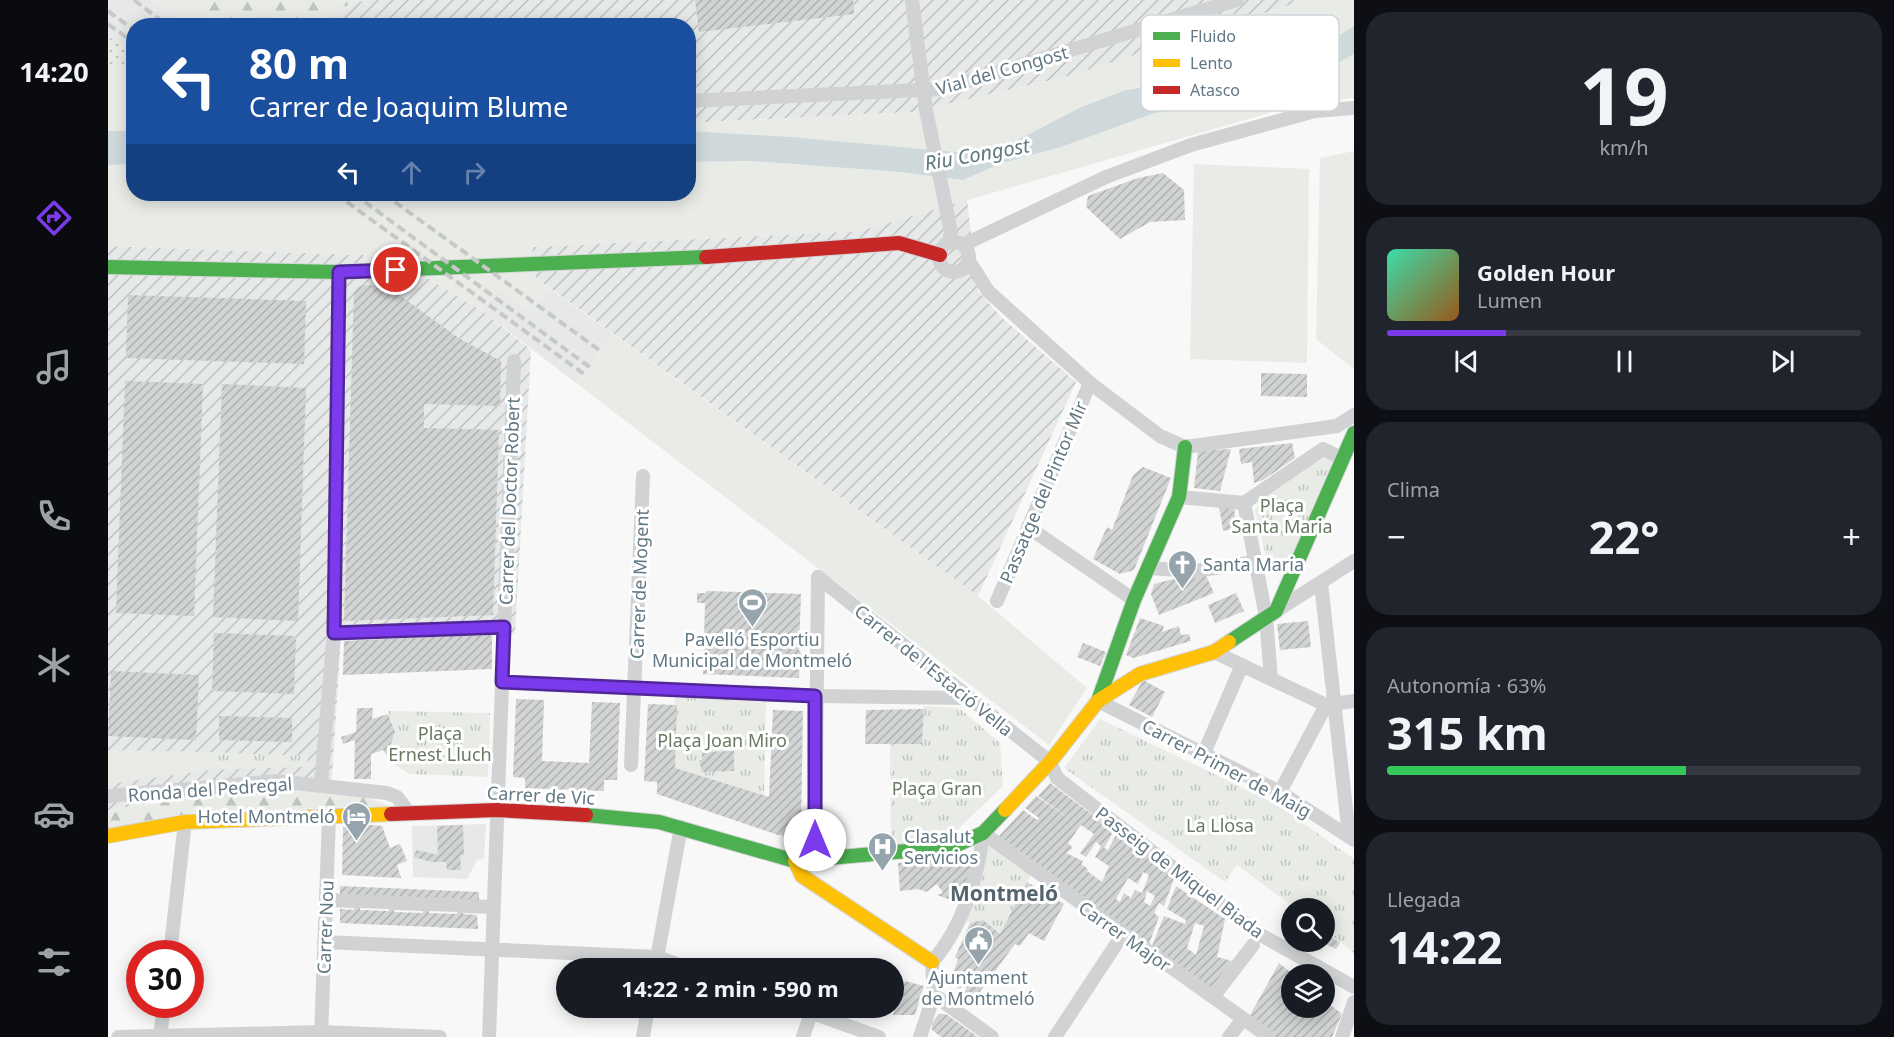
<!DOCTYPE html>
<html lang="es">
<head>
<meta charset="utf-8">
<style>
  :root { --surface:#171b24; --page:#20242c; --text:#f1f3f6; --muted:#9ea1a6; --line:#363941; --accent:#7c3aed }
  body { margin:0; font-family:"Noto Sans",sans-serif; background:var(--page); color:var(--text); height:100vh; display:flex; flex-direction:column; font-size:22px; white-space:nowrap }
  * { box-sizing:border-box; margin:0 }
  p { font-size:20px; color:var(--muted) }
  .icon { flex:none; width:33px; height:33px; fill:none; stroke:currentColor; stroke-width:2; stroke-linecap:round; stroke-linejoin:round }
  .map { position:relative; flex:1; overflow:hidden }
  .details { display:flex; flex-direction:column; gap:12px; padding:12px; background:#0d0f14; width:540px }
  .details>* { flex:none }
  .banner { position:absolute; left:18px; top:18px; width:570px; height:183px; border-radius:24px; box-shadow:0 3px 15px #0003; background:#1a4fa0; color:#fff; overflow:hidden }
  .buttons { position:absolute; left:1173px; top:898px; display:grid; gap:12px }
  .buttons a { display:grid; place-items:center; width:54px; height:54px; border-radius:50%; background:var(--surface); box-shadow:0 3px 15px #0003; font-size:30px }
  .speed { position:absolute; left:18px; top:940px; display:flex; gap:12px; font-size:30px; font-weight:700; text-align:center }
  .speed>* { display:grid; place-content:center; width:78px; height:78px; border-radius:50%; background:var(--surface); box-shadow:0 3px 15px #0003; line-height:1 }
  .speed .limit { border:9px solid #d22; background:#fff; color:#111 }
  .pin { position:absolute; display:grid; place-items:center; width:51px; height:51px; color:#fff; margin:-26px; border:3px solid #fff; border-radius:50%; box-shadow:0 2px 6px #0007 }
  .me { position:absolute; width:66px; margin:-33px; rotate:0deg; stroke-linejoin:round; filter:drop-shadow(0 0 4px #0008) }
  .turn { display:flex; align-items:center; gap:21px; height:126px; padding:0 24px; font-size:27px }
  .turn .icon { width:78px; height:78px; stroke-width:2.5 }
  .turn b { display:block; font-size:42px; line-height:51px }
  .lanes { display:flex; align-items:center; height:57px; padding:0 24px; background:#0003; justify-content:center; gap:30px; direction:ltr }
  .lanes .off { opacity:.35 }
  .big { font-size:45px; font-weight:700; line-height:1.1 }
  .details .widget { flex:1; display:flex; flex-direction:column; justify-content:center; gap:9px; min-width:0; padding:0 21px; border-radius:24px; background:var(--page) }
  .details .dial { align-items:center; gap:0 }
  .dial b { font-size:78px; line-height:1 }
  .song { display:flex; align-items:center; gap:18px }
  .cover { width:72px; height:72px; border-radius:9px; background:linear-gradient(135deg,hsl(160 70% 55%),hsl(30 70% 35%)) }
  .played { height:6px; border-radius:3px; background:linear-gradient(90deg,var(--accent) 25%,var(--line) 25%) }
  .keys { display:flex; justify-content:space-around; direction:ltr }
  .heat { display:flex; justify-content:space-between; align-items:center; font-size:33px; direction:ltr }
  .charge { height:9px; border-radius:4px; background:linear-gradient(90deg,#34c759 63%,var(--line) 0) }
  .trip { position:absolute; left:448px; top:958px; width:348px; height:60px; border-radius:30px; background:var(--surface); box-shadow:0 3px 15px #0003; font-weight:700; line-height:60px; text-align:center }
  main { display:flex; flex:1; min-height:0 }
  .menu { display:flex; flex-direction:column; width:108px; justify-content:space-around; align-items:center; background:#090b0e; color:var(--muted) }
  .menu .icon { width:42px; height:42px }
  .menu .current { color:var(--accent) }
  .menu b { font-size:27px; color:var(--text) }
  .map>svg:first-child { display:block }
</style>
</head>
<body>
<main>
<nav class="menu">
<b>14:20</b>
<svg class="icon current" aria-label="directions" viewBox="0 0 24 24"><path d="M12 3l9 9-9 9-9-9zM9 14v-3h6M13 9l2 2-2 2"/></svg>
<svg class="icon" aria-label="music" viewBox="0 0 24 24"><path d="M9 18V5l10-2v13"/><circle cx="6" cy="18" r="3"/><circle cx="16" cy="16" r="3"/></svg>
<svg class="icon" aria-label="phone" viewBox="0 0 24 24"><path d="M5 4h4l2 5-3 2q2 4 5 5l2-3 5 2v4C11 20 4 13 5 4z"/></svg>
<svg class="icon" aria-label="climate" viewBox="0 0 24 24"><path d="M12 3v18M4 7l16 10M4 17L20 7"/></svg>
<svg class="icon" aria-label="car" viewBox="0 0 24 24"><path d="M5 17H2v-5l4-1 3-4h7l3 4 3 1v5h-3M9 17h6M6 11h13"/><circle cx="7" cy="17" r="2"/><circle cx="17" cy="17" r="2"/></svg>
<svg class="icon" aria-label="filters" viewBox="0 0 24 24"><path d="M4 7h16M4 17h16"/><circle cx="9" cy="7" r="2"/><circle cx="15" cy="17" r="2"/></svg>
</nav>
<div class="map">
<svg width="1246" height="1037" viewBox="0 0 1246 1037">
  <defs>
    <pattern id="industrial-furrows" width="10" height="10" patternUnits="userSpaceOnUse" patternTransform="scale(1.5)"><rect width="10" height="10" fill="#e7e9e9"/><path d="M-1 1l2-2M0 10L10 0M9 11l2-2" fill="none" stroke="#bfc2c2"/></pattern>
    <pattern id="forest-firs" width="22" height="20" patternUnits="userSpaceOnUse" patternTransform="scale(1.5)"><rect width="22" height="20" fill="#e9ece6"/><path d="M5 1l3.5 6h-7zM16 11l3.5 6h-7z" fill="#c0c4c0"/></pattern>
    <pattern id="park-tufts" width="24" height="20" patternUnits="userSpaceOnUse" patternTransform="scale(1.5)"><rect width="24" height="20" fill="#e9ece6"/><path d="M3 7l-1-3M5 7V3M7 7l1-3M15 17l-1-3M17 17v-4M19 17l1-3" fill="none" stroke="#c0c4c0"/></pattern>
    <pattern id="garden-dots" width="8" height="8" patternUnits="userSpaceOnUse" patternTransform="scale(1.5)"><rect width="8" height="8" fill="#e9ece6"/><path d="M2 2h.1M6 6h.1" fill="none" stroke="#c0c4c0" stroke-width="1.8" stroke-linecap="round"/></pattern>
    <pattern id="building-hatch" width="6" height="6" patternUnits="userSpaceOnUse" patternTransform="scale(1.5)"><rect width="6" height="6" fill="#d2d4d4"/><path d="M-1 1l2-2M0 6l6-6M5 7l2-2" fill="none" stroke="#aeb1b2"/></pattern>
  </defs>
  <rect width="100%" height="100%" fill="#f8f8f8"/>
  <g fill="#e7e9e9">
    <path d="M0,0H43L77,25L26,26L25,55L0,36Z"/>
    <path d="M390,288L423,312L441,288L505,334L468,383L374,311Z"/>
    <path d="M378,824L376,859L369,860L359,879L305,877L304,826Z"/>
  </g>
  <g fill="url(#industrial-furrows)">
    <path d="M258,0H1198L961,76L805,112L581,123L580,26H213L237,6Z"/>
    <path d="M859,200L870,291L894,318L968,382L870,596L428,278L423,247L752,231Z"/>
    <path d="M0,246L283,256L374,311L423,350L407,634L233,638L223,792L83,797L0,810Z"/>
  </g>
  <g fill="#e9ece6">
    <path d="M43,0H79L120,25H77Z"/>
    <path d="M1198,0H1246V26L1226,38L1164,63L1147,66H1123L1086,78L1024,88L973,107L896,147L847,152L581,131L580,123L805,112L961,76Z"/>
    <path d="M1246,54V98L1196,103L752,231L424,247L428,278L441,288L423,312L390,288L374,311L283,256L0,246V165L25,164L26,194H580L581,162L643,161L792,172L855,180L894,163L953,147L1047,113L1132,101L1155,95L1205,77Z"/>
    <path d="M25,55V131H0V67L12,68Z"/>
    <path d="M1246,151V369L1208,339L1212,158Z"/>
    <path d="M1086,164L1201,169L1199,363L1082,359Z"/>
    <path d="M505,334L870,596L979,688L941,745L468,383Z"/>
    <path d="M0,750L101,752L103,770L0,784Z"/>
  </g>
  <g fill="url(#forest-firs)">
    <path d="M79,0H258L237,6L213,26L120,25Z"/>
    <path d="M157,788C198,791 243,787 281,806L92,812L0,828V810Z"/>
  </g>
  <g fill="url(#park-tufts)">
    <path d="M1216,456L1225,461L1180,569L1162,573L1147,511L1152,500Z"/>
    <path d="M567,696L658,701L656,799L565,768Z"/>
    <path d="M816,706L851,708L892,743L895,786L842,837L783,845L782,744H814Z"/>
    <path d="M280,711L382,713L380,777L301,774L286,764L279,755L287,732Z"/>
    <path d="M992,719L1168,804L1246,859V953L1217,930L1216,909H1188L1129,865L1117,882L956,768Z"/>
    <path d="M101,752L200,756L199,765L194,767L103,770Z"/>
    <path d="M885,838L926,869L892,934L875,920L862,923L846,915L864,870L857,857Z"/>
  </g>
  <path fill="url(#garden-dots)" d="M0,36L25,55L12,68L0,67Z"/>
  <g fill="#cfd9db">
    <path d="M1246,26V54L1205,77L1168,92L1132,101L1047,113L953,147L894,163L855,180L792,172L643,161L581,162L580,131L683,137L847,152L883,150L902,144L973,107L1018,90L1086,78L1123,66H1147L1165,63L1226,38Z"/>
    <path d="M0,131H25V164L0,165Z"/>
  </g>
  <g fill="url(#building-hatch)" fill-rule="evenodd">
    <path d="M587,0H745L746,14L591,32Z"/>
    <path d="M238,19L243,26H229L232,20Z"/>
    <path d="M1055,173L1076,190L1077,220L1042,222L1012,239L978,207L980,196L1030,178Z"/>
    <path d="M257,285L274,286L287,292L352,339L393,361L392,406L316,404V428L391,430L385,615L236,621L246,293L250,287Z"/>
    <path d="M20,295L198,301L196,364L18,358Z"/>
    <path d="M1153,373L1199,374V397L1153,396Z"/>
    <path d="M17,381L95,384L86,616L8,613Z"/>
    <path d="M114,384L198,388L190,621L105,617Z"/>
    <path d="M1184,443L1187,458L1155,480L1146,483L1144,462L1133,464L1131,449Z"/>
    <path d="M1123,449L1112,491L1086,488L1090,451Z"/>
    <path d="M1035,467L1063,478L1026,570L1012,574L985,559L999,527L1004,530L1025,475Z"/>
    <path d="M1111,506L1126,508L1129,528L1115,531Z"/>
    <path d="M1096,571L1106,593L1051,615L1043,594L1046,584Z"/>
    <path d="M598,591L693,594L691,650L695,657L692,662L691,678L595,674L597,603H589V593H598Z"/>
    <path d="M1128,593L1136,611L1107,623L1100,605Z"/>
    <path d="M1032,618L1056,626L1054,632L1071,626L1073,635L1081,634L1083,641L1025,658L1018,655Z"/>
    <path d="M1200,621L1203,647L1172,650L1169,624Z"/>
    <path d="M106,633L188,636L186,694L104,691Z"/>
    <path d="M384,634V669L235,675L236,641Z"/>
    <path d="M975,643L998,652L992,666L969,657Z"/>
    <path d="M3,671L91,675L88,740L0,736Z"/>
    <path d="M1035,680L1057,692L1044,717L1021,705Z"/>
    <path d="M408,699L436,700L434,761L481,763L484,702L512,703L509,780H496V791L417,788V778L405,777Z"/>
    <path d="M540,704L569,705L567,768L661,797L665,710L695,711L693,828L685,836L670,835L549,794V782L536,781Z"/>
    <path d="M249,708H265L264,719L280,714L287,732L279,755L275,750L263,754V779H246L247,740L235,744L233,737L248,732Z"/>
    <path d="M816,709L814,744H757L758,710Z"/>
    <path d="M111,716L184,718V742L111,740Z"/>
    <path d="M622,751H626V771L594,772L591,760H594V752Z"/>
    <path d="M942,783L1006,831L996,848L1000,850L1009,833L1058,869L1066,879L1056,906L1051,903L1046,913L1051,917L1041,944L891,836L915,810L929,820L931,818L917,808L928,796L965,821L930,796ZM973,825L986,834L972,853L978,857L988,842L993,846L987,857L1001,866L994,882L979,871L980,869L973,864L975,861L958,853L965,848L960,843ZM1035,872L1041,875L1034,893L1027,890L1023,898L1016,893L1012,902L1008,899L1020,878L1030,884ZM1039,891L1047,896L1042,906L1036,902Z"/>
    <path d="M251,824L274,826L282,848L292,844L299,861L289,865L293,878L234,875L235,827L251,826Z"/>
    <path d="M355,825L356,855H352L353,870H339L338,862H323L306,857L308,850L330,855L329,826Z"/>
    <path d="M857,857L864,870L851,903L829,895L835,893L829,884L818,892L810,889L792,891L790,863Z"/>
    <path d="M919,882L956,904L936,941L921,933L912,946L907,944L860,1008L850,1000L859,988L855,985L852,989L844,984L847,979L844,977L850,959L847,957L862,923L875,920L892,934Z"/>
    <path d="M232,886L371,892V905L355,906V914L369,915L370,929L232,923V909L246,910V900L232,899ZM252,900L281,902V911L252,910ZM287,902L315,903V913L286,912ZM321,903L350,904L349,914L321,913Z"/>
    <path d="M1068,886L1117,919L1109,957L1124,961L1103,988L1044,946L1056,916L1077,924L1078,920L1059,909ZM1087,923L1096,926L1088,955L1079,948Z"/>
    <path d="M1216,931L1232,943L1228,949L1217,944L1212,951L1199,942H1216Z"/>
    <path d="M1171,963L1186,975L1184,1008H1216V1000L1234,1014L1224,1037H1166L1140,1019Z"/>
    <path d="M797,981L816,986L807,1015H785Z"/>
    <path d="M831,1014H838L870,1037H833L824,1030V1023Z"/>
  </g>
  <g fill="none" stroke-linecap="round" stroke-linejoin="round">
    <defs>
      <g id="fast">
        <path d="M0,267L231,272L598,257"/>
        <path d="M1121,642L1168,611L1246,433"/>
        <path d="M990,701L1026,600L1071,497L1077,447"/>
        <path d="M478,815L551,822L687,861L844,847L875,833L897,810"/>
      </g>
      <g id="slow">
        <path d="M897,810L942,762L990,701L1032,674L1106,652L1121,642"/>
        <path d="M0,836L77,822L283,814"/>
        <path d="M687,861L694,876L824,962"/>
      </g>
      <g id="jam">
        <path d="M598,257L791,243L832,255"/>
        <path d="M283,814L389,810L478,815"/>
      </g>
    </defs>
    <use href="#fast" stroke="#d4d6d6" stroke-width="16"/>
    <use href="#slow" stroke="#d4d6d6" stroke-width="16"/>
    <use href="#jam" stroke="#d4d6d6" stroke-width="16"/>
    <g stroke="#d1d2d3" stroke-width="14">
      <path d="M804,0L818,110L843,232L841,243"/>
      <path d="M580,101L833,89L1129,0"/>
      <circle cx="846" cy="257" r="15"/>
      <path d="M855,245L998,177L1083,145L1207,111L1246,108"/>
      <path d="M861,261L880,291L982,383L1052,436L1077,447L1229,426L1246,415"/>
      <path d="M1071,497L1136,503L1215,449L1233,458"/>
      <path d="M1136,503L1158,617L1163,679"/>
      <path d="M920,527L1026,600"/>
      <path d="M1040,568L1087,571L1147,562"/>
      <path d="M710,577L942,762L949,778L1151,934L1246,987"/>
      <path d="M1213,583L1241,836"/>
      <path d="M889,601L982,383"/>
      <path d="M1168,611L1246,561"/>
      <path d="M226,632L396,627"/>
      <path d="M1106,652L1218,705L1246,701"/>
      <path d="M394,682L707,696L860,698"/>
      <path d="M990,701L1172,792L1246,840"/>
      <path d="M1096,753L1134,665"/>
      <path d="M523,765L535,476"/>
      <path d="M213,784L226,632L231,272"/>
      <path d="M1172,792L1218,705"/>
      <path d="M0,796L168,781L279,793L289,797L302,814"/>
      <path d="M875,833L1161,1037"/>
      <path d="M707,861L710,577"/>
      <path d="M218,900L246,901"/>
      <path d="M252,901L281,902"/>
      <path d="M287,903L316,904"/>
      <path d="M321,904L350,905"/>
      <path d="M355,906L385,907"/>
      <path d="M216,942L549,957L582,969"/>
      <path d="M62,954L77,822"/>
      <path d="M547,969L573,827"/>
      <path d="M826,995L884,1037"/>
      <path d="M1105,997L1145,945"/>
      <path d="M691,1008L771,1037"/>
      <path d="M10,1037L213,1032L332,1037"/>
      <path d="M52,1037L56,1005"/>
      <path d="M213,1037L221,817"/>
      <path d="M381,1037L406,361"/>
      <path d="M535,1037L540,1008"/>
      <path d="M695,1037L703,1013"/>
      <path d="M812,1037L826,995L824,962C854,928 870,878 875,833"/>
      <path d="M947,1037L1015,934"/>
      <path d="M1121,1037L1135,1019"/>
      <path d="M1234,1037L1246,1002"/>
    </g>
    <use href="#fast" stroke="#4caf50" stroke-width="14"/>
    <use href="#slow" stroke="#ffc107" stroke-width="14"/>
    <use href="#jam" stroke="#c62828" stroke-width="14"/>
    <g stroke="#c6c8c9" stroke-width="4" stroke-dasharray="9 4.5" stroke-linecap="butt">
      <path d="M26,0L60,26"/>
      <path d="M0,11L26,30"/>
      <path d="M0,24L26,43"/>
      <path d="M228,194L476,374"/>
      <path d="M246,194L483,368"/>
      <path d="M276,194L494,352"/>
    </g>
  </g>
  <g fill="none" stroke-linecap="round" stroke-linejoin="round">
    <defs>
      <path id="route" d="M288,270L231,272L226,633L396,627L394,682L707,696V840"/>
    </defs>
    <use href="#route" stroke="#51269a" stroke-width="15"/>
    <use href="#route" stroke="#7c3aed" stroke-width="10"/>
  </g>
  <defs>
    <symbol id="church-pin" viewBox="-11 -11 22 30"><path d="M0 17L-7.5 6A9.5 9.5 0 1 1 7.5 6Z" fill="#96a5ad" stroke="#fff"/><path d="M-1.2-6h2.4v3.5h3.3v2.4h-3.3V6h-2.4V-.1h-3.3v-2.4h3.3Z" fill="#fff"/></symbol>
    <symbol id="stadium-pin" viewBox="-11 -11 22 30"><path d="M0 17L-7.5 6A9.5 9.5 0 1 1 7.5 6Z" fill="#96a5ad" stroke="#fff"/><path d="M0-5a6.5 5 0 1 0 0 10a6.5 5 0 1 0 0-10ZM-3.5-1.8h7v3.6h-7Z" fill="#fff"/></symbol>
    <symbol id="hotel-pin" viewBox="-11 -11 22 30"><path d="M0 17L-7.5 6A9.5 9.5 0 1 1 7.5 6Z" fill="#96a5ad" stroke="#fff"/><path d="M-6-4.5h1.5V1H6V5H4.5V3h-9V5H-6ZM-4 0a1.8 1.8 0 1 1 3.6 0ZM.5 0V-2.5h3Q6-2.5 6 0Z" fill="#fff"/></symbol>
    <symbol id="hospital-pin" viewBox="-11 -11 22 30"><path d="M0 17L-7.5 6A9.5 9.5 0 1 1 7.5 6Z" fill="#96a5ad" stroke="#fff"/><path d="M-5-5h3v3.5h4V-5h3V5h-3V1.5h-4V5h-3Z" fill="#fff"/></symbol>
    <symbol id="civic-pin" viewBox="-11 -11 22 30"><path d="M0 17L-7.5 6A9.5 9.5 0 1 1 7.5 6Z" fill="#96a5ad" stroke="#fff"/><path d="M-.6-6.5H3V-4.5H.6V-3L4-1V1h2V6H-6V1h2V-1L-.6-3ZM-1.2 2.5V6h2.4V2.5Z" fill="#fff"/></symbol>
  </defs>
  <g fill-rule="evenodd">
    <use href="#church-pin" x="1058" y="548" width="33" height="45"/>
    <use href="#stadium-pin" x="628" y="586" width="33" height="45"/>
    <use href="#hotel-pin" x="232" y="800" width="33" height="45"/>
    <use href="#hospital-pin" x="758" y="830" width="33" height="45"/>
    <use href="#civic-pin" x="854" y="924" width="33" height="45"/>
  </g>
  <g text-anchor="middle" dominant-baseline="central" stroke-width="6" stroke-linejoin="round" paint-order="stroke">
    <g font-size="18" fill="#627884" stroke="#fff">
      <text transform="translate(894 70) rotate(-16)">Vial del Congost</text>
      <text transform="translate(935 492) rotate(-67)">Passatge del Pintor Mir</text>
      <text transform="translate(401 501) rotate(-88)">Carrer del Doctor Robert</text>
      <text transform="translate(531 584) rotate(-88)">Carrer de Mogent</text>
      <text transform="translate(826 670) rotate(39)">Carrer de l'Estació Vella</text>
      <text transform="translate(1119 768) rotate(28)">Carrer Primer de Maig</text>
      <text transform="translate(102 789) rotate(-4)">Ronda del Pedregal</text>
      <text transform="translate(433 795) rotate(3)">Carrer de Vic</text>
      <text transform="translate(1072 872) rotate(37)">Passeig de Miquel Biada</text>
      <text transform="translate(217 927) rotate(-88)">Carrer Nou</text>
      <text transform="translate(1017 936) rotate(35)">Carrer Major</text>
    </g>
    <g font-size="18" fill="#687a62" stroke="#fff">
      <text x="1174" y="505">Plaça<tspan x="1174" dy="21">Santa Maria</tspan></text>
      <text x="332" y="733">Plaça<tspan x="332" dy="21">Ernest Lluch</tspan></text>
      <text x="614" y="740">Plaça Joan Miro</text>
      <text x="829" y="788">Plaça Gran</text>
      <text x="1112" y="825">La Llosa</text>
    </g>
    <g font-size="18" fill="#627884" stroke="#fff" text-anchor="start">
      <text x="1095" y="564">Santa Maria</text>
      <text x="644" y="639" text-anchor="middle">Pavelló Esportiu<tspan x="644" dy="21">Municipal de Montmeló</tspan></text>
      <text x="227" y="816" text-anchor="end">Hotel Montmeló</text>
      <text x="796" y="836">Clasalut<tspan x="796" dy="21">Servicios</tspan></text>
      <text x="870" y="977" text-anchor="middle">Ajuntament<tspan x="870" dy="21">de Montmeló</tspan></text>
    </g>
    <g font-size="20" font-style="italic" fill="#5e787d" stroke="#fff">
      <text transform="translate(869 154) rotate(-10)">Riu Congost</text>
    </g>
    <g font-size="21" font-weight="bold" fill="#55656e" stroke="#fff">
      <text x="896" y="893">Montmeló</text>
    </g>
  </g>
  <rect x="1033" y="15" width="198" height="96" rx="9" fill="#fff" stroke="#d0d6da" stroke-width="1.5"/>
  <rect x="1045" y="32" width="27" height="8" fill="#4caf50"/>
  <rect x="1045" y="59" width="27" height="8" fill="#ffc107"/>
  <rect x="1045" y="86" width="27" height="8" fill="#c62828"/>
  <g font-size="16" fill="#627884">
    <text x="1082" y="42">Fluido</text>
    <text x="1082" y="69">Lento</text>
    <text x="1082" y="96">Atasco</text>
  </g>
</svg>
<div class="buttons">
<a><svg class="icon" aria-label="search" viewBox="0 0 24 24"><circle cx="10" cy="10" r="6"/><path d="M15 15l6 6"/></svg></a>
<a><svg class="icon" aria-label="layers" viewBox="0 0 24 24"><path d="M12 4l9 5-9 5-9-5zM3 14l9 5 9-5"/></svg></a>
</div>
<div class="speed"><div class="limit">30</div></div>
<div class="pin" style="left:288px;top:270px;background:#d93025"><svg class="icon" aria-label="arrive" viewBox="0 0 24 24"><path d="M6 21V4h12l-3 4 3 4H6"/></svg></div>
<svg class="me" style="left:707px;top:840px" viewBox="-20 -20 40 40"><circle r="19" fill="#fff"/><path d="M0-13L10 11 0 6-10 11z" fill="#7c3aed"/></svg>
<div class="trip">14:22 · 2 min · 590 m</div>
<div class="banner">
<div class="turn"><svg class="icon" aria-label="left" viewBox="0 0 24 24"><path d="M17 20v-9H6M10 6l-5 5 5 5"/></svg><div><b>80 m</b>Carrer de Joaquim Blume</div></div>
<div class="lanes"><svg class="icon" aria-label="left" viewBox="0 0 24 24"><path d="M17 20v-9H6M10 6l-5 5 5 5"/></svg><svg class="icon off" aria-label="ahead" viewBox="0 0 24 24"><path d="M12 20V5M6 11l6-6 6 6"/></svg><svg class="icon off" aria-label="right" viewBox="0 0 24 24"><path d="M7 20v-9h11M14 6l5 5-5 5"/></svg></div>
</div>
</div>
<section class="details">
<div class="widget dial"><b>19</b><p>km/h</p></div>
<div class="widget">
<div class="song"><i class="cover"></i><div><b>Golden Hour</b><p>Lumen</p></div></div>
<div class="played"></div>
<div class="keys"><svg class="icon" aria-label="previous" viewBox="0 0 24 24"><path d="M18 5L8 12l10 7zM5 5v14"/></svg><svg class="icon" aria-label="pause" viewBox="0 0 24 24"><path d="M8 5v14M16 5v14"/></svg><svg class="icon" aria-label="next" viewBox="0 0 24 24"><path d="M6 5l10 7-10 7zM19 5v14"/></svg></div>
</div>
<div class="widget"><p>Clima</p>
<div class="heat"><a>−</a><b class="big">22°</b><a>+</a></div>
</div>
<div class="widget"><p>Autonomía · 63%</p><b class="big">315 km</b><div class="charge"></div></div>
<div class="widget"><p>Llegada</p><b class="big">14:22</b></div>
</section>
</main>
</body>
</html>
